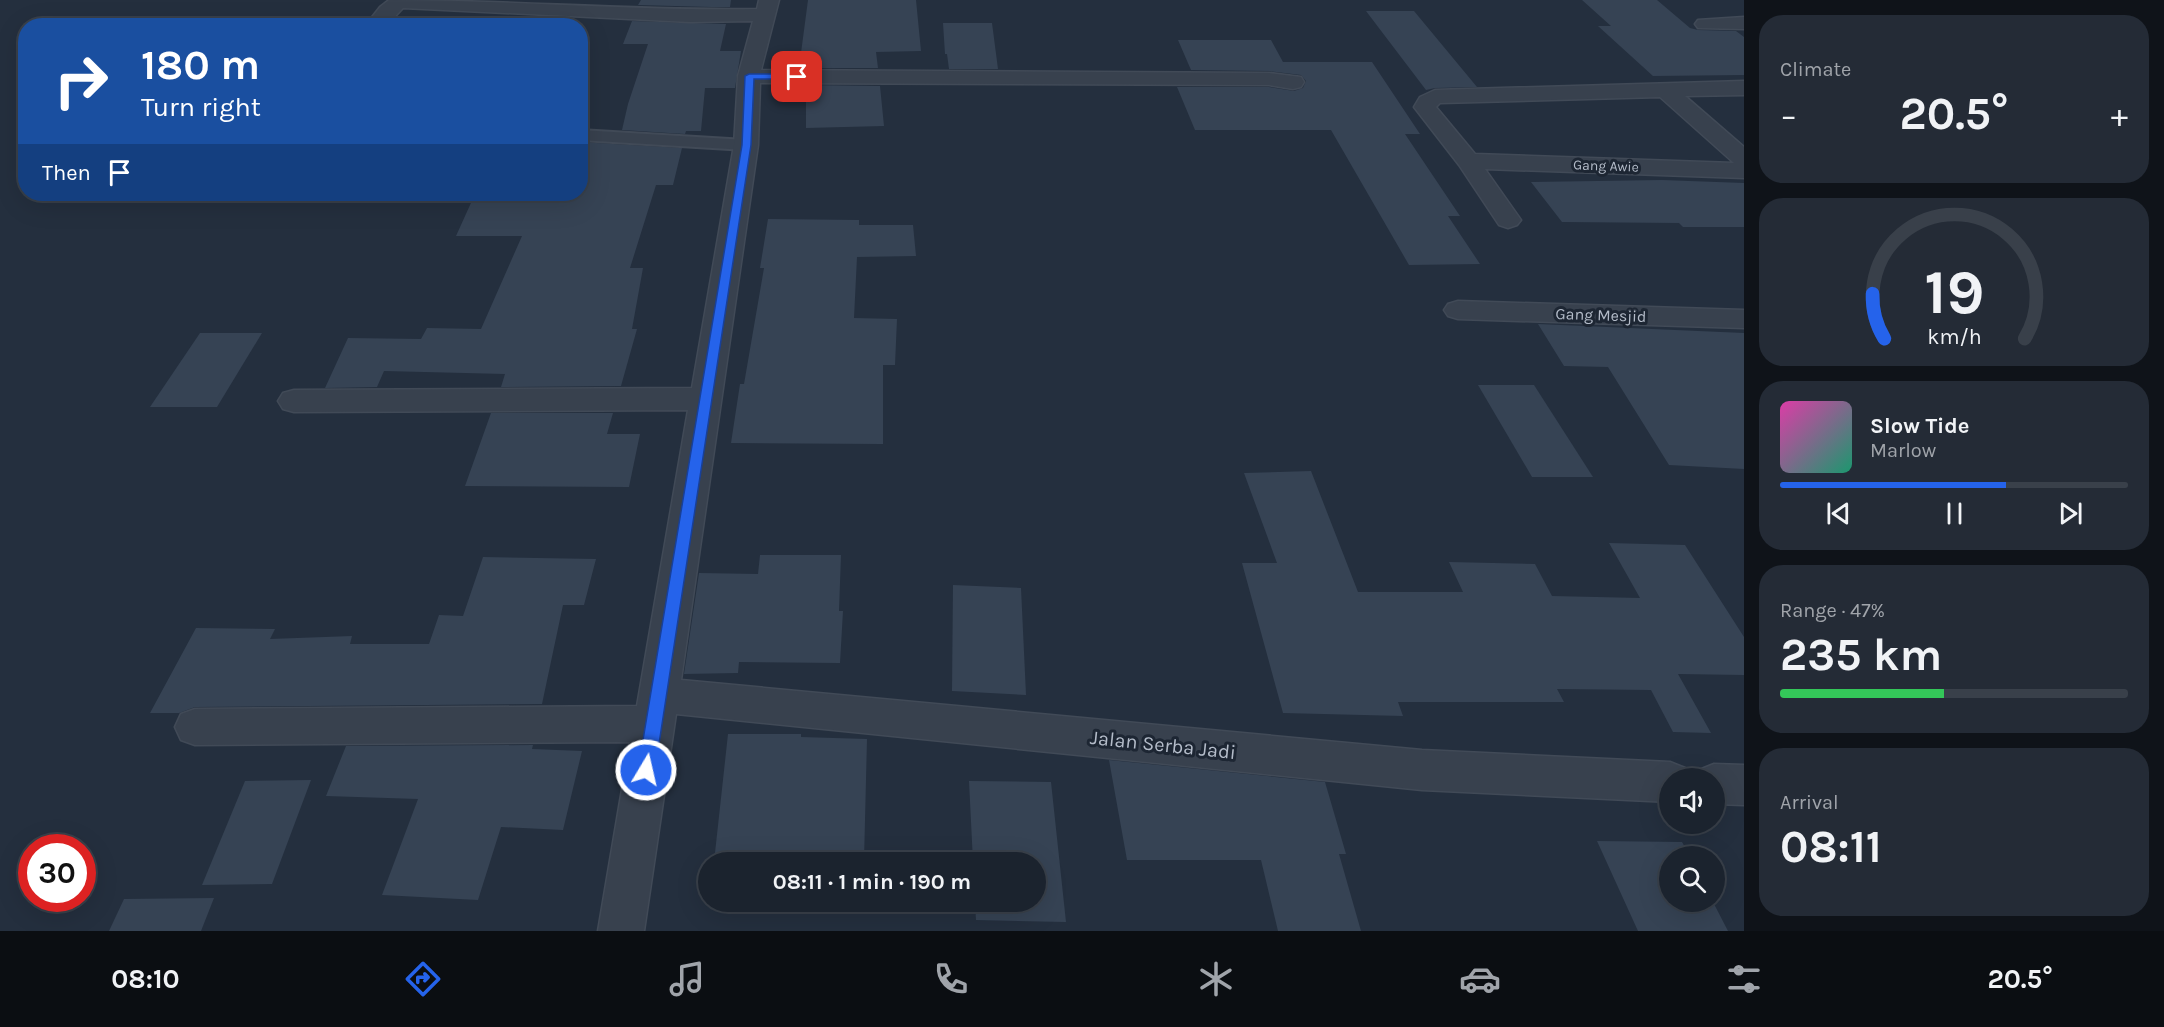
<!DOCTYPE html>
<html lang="en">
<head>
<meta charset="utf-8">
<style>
  :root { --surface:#1b232e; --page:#242b36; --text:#f1f3f6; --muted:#a0a4aa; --line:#39404a; --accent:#2563eb }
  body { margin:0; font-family:Karla,sans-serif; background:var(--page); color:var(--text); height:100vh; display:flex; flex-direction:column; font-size:22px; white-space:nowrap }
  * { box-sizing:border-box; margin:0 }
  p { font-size:20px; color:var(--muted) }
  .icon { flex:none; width:33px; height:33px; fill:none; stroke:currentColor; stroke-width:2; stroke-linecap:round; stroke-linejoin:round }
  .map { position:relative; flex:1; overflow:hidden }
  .drawer { display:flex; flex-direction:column; gap:15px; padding:15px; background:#0f1319; width:420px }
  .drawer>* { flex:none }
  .top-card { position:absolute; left:18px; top:18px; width:570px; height:183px; border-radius:24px; box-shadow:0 6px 24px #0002,0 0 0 2px var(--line); background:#1a4fa0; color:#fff; overflow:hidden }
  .tools { position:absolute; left:1659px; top:768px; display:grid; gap:12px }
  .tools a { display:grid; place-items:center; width:66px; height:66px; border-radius:50%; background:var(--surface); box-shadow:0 6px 24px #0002,0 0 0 2px var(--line); font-size:30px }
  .speed { position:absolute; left:18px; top:834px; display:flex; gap:12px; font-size:30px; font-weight:700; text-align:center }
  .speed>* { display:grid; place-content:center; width:78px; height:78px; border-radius:50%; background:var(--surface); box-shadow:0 6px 24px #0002,0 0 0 2px var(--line); line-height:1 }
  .speed .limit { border:9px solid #d22; background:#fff; color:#111 }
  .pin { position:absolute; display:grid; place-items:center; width:51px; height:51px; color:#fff; margin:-26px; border-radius:12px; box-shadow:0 3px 9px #0006 }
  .me { position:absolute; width:66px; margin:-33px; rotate:9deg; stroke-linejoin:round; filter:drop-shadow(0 0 4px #0008) }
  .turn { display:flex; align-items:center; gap:21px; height:126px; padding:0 24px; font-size:27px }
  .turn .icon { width:78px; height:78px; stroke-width:2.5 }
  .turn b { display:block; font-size:42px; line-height:51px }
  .then { display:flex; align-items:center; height:57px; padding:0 24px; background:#0003; gap:12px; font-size:22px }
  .big { font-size:45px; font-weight:700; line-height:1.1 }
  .drawer .widget { flex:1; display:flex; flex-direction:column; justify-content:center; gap:9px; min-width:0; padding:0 21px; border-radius:24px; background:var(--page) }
  .drawer .dial { align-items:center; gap:0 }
  .dial svg { height:156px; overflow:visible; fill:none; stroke:var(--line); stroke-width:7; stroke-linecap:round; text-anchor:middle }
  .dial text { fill:var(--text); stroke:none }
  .song { display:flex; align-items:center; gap:18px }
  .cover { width:72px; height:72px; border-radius:9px; background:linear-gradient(135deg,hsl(320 70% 55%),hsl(160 70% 35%)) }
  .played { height:6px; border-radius:3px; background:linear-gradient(90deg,var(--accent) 65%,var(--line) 65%) }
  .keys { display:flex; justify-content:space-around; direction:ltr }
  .heat { display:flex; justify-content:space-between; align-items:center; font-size:33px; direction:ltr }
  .charge { height:9px; border-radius:4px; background:linear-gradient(90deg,#34c759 47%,var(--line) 0) }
  .trip { position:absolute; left:698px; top:852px; width:348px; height:60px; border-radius:30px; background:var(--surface); box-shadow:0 6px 24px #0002,0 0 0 2px var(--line); font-weight:700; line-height:60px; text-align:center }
  .tabs { display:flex; height:96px; justify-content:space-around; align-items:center; background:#0b0e12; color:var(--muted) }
  .tabs .icon { width:42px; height:42px }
  .tabs .active { color:var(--accent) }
  .tabs b { font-size:27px; color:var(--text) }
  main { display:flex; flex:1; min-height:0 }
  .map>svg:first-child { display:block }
</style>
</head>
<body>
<main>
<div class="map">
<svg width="1744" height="931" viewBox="0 0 1744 931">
  <rect width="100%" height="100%" fill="#242f3e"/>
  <g fill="#364354">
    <path d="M641,0H731L730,7H711L638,5Z"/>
    <path d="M808,0H916L921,51L876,52L878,68H799Z"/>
    <path d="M1582,0H1657L1690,28L1698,30L1736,31L1744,37V75L1653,76L1598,26H1611Z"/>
    <path d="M1366,11H1414L1477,87L1435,88L1426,90Z"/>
    <path d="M632,21L726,24L720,51H741L735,88H705L701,131H686L685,134L622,130L628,104L648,44H623Z"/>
    <path d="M943,23H992L998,69H949L947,54H945Z"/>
    <path d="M1178,40H1271L1283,62H1372L1420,134H1405L1460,216H1448L1480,264L1409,265L1331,130H1195L1177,87H1269L1294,91L1303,88L1306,81L1301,75L1269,71L1191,70Z"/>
    <path d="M798,85L880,86L884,126L806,128V95L797,96Z"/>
    <path d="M580,142L682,148L673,185H656L630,268H643L632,329H637L621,386L501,387L505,374L384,371L377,387L325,388L348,338L421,339L427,328L481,329L522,236H456L475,194H580Z"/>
    <path d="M1662,180L1744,183V227H1683L1679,223L1562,222L1531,182Z"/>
    <path d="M768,219L859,220V225H913L916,256L857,257L854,318L897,319L895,365H883V444L731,443L740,384H744L764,268H760Z"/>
    <path d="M1538,324L1744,333V469L1669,465L1608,367L1564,366Z"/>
    <path d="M200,333H262L217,407H150Z"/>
    <path d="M1478,385H1534L1593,477H1532Z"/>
    <path d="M491,413H613L607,434H640L629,487L465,486Z"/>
    <path d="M1311,471L1358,592H1463L1449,562L1535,564L1552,596L1640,598L1609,543L1685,545L1744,637V675L1678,674L1711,733L1673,732L1651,690L1557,689L1564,702H1398L1403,716L1283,713L1242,563H1277L1244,473Z"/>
    <path d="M760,555H841L839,611H843L840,663L739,662L738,673L684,674L699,573L758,574Z"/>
    <path d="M483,557L596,559L584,605H563L542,704L195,707L179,713H150L196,628L275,629L270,639L352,636L350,644H429L439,615L463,616Z"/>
    <path d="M953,585L1021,588L1026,695L952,691Z"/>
    <path d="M728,734H801V737L867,739L864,861L714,862Z"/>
    <path d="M533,745L532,749L582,751L563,830L501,827L478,900L382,895L418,799L326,796L346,746Z"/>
    <path d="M1109,760L1325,782L1346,854H1339L1361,931H1278L1261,860H1127Z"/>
    <path d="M311,780L272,884L202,885L245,781Z"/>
    <path d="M969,781L1051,782L1066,922L976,920L975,902H1035V862H973Z"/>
    <path d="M1597,841L1682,842L1690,856H1670V902H1713L1728,931H1638Z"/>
    <path d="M214,898L201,931H109L124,899Z"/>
  </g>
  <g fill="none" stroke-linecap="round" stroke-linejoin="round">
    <defs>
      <path id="service" d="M580,130L746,140L754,145L746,150L580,140Z"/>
      <g id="minor">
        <path d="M389,0C512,0 634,11 757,9L759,0H779L761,70L1269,73L1301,77L1304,82L1301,87L1293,89L1269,85L760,83L758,145L681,680L1422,750L1670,762L1685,768L1690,778H1670V802L1422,790L676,714L644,931H598L630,742L195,745L181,740L175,727L181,714L195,709L637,706L688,410L294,412L283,409L278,401L283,393L294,390L692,388L734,145L738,76L753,21L690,22L403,8L386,26H365L380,7Z"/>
        <path d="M1744,17V29L1698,28L1695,24L1698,20Z"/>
        <path d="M1744,81V95L1685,96L1744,147V178L1485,169L1521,220L1517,225L1508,228L1499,225L1459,165L1414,107L1420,97L1435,90ZM1660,97L1734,163L1475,154L1436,107L1440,103Z"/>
        <path d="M1458,301L1744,310V328L1458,319L1448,316L1444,310L1448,304Z"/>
        <path d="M1714,764L1744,765V805L1714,804V778H1695L1699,770Z"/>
      </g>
    </defs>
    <use href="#service" stroke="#414a57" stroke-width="4"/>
    <use href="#minor" stroke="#414a57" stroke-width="3"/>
    <use href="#service" fill="#38414e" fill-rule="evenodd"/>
    <use href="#minor" fill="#38414e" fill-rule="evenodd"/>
  </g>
  <path fill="#2563eb" stroke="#184099" stroke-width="1.5" d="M797,74L801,77L800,79H754L751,145L655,770L652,776L646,778L640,776L638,770L742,145L745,76L749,74Z"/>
  <g text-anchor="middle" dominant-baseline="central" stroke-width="6" stroke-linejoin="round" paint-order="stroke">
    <g font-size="14" fill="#b4bcc9" stroke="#1d2633">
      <text transform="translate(1606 166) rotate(2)">Gang Awie</text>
    </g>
    <g font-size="16" fill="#b4bcc9" stroke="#1d2633">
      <text transform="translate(1601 315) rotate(2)">Gang Mesjid</text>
    </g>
    <g font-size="20" fill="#b4bcc9" stroke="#1d2633">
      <text transform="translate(1163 745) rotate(6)">Jalan Serba Jadi</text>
    </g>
  </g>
</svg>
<div class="tools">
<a><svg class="icon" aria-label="sound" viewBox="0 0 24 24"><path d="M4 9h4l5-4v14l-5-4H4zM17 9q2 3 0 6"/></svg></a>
<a><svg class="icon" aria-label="search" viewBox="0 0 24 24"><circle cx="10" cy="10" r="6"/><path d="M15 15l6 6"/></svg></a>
</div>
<div class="speed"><div class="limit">30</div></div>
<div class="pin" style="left:797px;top:77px;background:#d93025"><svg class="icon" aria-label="arrive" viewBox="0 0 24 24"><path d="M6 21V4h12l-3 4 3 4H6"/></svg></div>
<svg class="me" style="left:646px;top:770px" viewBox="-20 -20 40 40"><circle r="17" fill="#2563eb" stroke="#fff" stroke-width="3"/><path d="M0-11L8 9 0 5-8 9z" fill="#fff"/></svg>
<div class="trip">08:11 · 1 min · 190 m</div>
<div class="top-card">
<div class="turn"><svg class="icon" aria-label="right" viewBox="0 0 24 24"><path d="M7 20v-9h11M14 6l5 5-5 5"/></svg><div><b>180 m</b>Turn right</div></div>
<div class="then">Then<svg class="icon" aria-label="arrive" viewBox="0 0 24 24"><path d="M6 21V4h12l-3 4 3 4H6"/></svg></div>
</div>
</div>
<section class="drawer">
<div class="widget"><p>Climate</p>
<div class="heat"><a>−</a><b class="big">20.5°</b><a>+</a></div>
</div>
<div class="widget dial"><svg viewBox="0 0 100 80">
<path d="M14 69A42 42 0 1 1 86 69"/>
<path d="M14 69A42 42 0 0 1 8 46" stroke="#2563eb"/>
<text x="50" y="56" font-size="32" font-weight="700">19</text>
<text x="50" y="72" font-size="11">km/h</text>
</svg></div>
<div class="widget">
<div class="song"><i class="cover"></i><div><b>Slow Tide</b><p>Marlow</p></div></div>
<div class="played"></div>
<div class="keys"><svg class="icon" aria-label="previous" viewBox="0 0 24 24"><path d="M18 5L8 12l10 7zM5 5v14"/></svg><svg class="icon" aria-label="pause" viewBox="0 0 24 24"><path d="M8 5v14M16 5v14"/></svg><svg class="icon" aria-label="next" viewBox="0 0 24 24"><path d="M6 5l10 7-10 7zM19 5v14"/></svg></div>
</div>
<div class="widget"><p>Range · 47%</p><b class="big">235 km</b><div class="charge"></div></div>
<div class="widget"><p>Arrival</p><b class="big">08:11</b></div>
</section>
</main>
<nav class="tabs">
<b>08:10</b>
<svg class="icon active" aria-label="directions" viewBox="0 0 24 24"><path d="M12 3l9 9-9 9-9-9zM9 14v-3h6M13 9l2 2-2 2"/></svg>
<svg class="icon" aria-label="music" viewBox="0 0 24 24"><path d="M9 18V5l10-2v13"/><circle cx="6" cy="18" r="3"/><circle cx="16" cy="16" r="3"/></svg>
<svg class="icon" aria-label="phone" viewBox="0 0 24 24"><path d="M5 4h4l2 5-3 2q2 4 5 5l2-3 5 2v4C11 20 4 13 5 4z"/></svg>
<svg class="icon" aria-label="climate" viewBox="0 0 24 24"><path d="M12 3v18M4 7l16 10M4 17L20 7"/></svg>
<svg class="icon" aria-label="car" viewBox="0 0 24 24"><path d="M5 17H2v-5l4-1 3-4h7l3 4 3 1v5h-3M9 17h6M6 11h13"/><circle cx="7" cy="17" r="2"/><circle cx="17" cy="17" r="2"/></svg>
<svg class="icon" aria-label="filters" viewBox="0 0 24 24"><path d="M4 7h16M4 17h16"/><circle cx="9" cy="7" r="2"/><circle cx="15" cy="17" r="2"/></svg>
<b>20.5°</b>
</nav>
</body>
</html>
